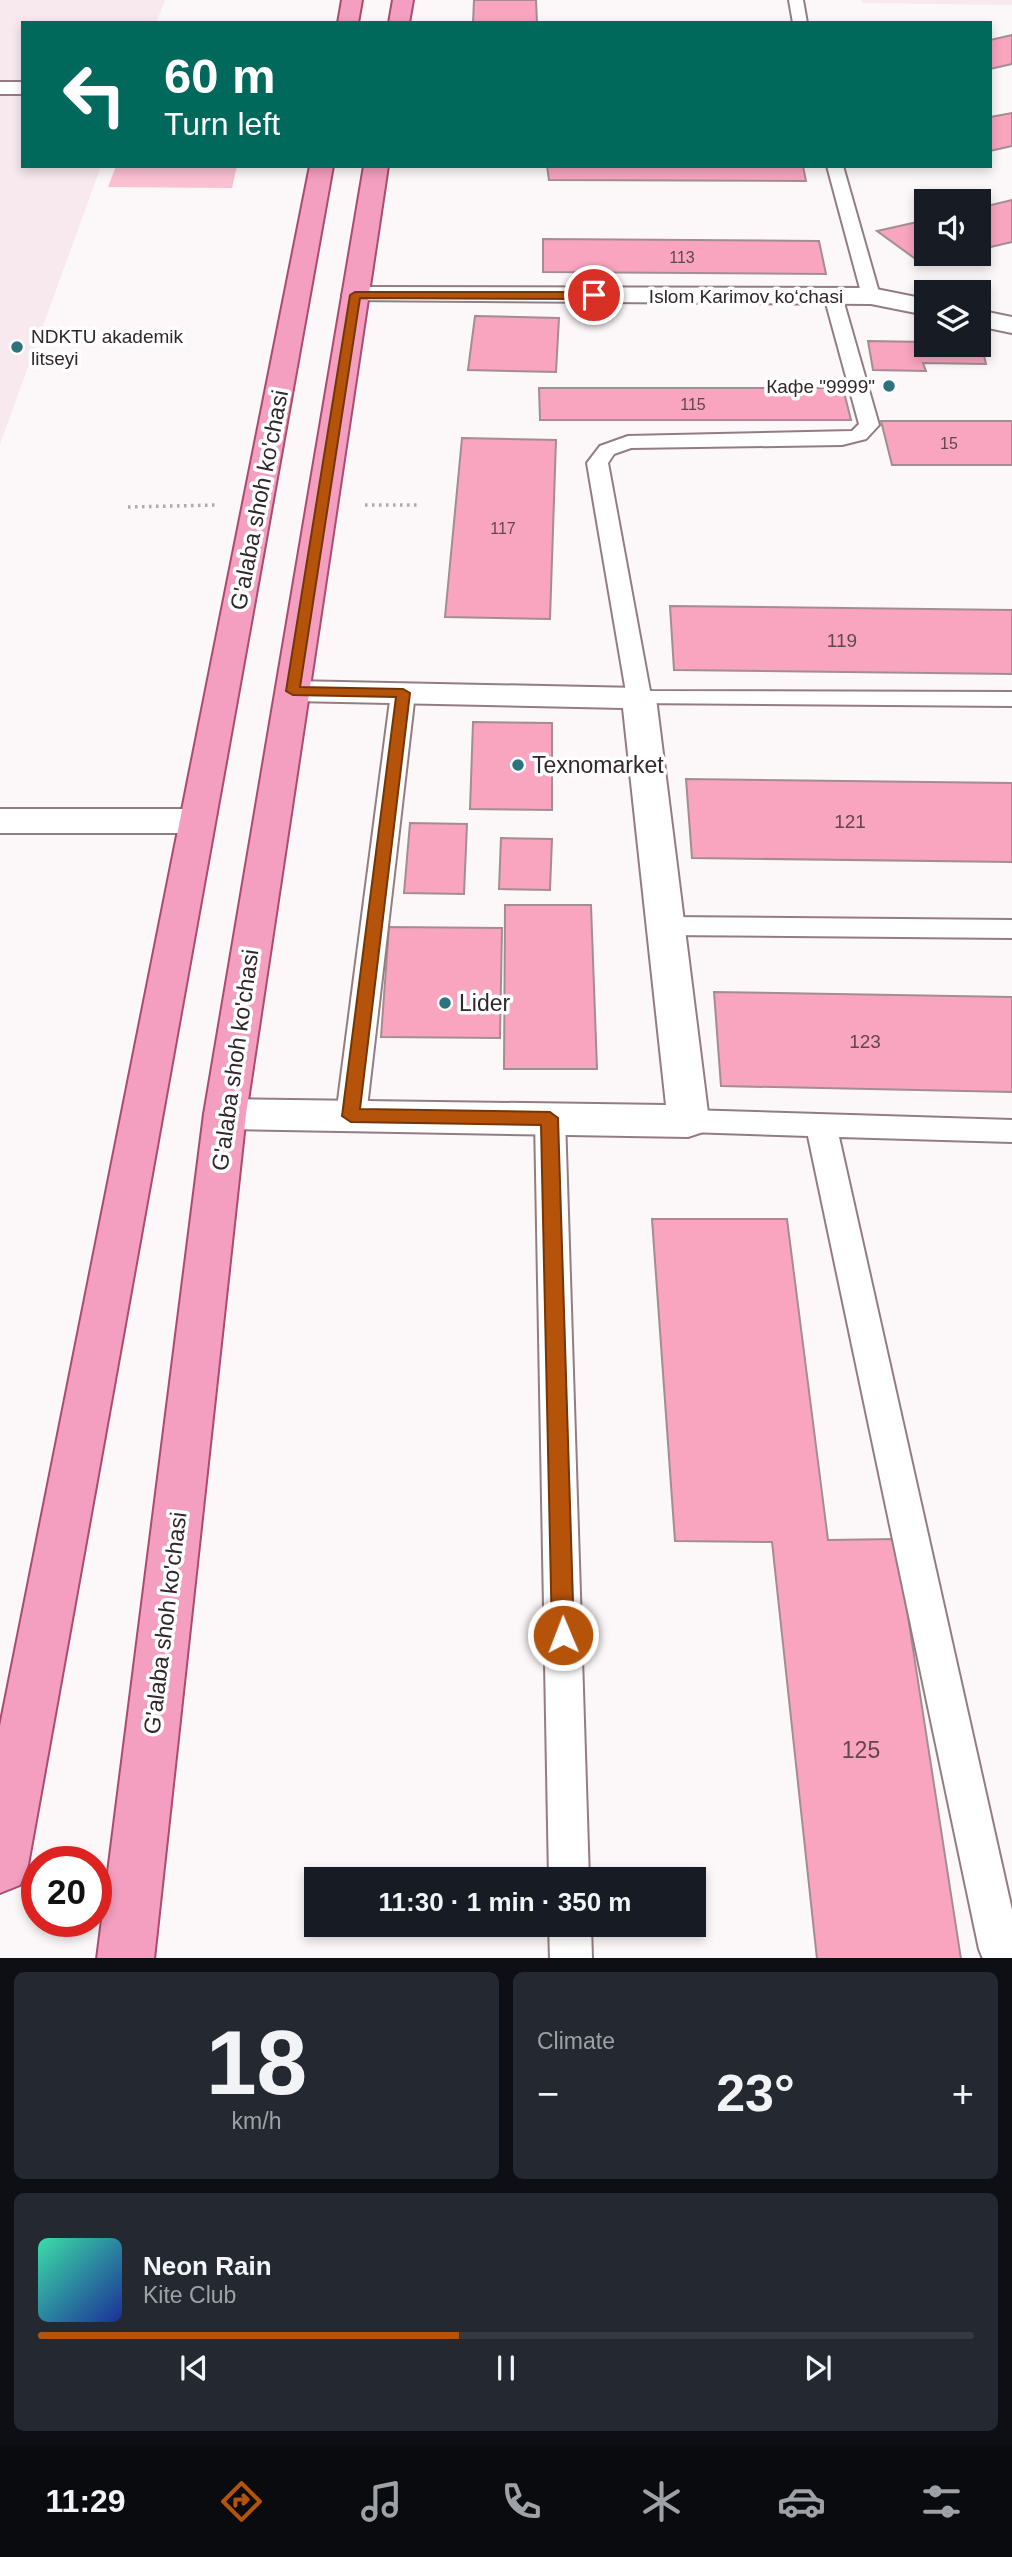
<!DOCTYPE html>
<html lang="en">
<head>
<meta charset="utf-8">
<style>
  :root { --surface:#171b24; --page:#242831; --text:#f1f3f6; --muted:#9ea1a6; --line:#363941; --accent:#b45309 }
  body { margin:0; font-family:Helvetica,sans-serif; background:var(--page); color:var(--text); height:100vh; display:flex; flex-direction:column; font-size:26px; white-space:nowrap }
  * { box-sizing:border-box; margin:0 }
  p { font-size:23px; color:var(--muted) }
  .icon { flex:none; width:38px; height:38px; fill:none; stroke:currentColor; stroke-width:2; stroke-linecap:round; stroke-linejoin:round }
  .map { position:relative; height:1958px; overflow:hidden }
  .panel { display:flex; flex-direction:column; gap:14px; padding:14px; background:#0d0f14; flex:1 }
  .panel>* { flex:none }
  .banner { position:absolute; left:21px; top:21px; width:971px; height:147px; border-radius:0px; box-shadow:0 4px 10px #0003; background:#00695c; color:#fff; overflow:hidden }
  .fabs { position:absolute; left:914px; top:189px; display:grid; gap:14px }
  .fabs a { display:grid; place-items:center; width:77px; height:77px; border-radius:0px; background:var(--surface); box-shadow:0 4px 10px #0003; font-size:35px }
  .speed { position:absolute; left:21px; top:1846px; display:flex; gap:14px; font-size:35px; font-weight:700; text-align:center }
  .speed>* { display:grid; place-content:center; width:91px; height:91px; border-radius:50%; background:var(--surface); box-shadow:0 4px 10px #0003; line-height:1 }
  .speed .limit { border:10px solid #d22; background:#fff; color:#111 }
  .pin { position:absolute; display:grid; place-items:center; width:60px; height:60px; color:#fff; margin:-30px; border:4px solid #fff; border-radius:50%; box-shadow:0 2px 7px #0007 }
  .me { position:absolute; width:77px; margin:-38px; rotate:359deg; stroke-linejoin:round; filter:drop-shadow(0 0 5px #0008) }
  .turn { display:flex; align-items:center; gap:24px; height:147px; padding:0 28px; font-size:32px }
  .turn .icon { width:91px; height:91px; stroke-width:2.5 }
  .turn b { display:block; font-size:49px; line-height:60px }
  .big { font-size:52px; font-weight:700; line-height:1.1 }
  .panel .tile { flex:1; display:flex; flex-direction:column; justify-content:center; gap:10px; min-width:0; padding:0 24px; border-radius:10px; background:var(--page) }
  .panel .dial { align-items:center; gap:0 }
  .dial b { font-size:91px; line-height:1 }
  .song { display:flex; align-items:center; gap:21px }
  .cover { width:84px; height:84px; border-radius:10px; background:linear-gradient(135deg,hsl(160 70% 55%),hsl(230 70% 35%)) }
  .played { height:7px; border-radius:4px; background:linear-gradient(90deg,var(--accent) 45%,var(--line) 45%) }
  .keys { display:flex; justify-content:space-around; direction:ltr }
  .heat { display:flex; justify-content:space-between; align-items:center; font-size:38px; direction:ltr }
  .panel .tiles { flex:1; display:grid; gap:14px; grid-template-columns:1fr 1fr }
  .tile:last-child { grid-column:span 2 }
  .trip { position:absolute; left:304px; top:1867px; width:402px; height:70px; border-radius:0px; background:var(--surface); box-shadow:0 4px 10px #0003; font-weight:700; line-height:70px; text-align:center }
  .tabs { display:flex; height:112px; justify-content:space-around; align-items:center; background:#090b0e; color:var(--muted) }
  .tabs .icon { width:49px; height:49px }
  .tabs .active { color:var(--accent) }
  .tabs b { font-size:32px; color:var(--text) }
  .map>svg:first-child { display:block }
</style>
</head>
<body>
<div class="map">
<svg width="1012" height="1959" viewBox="0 0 1012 1959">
  <rect width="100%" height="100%" fill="#fcf7f8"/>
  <g fill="#f7e9ed">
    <path d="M0,0H165L156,23H23V83L0,82Z"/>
    <path d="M862,0H1012V5L862,3Z"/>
    <path d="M0,96H23V166H101L0,444Z"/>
  </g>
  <path fill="#fbc1d2" d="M116,166H237L232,188L108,187Z"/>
  <g fill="#f9a5bf" stroke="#a38d93" stroke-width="2">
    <path d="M474,0H536L537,23H473Z"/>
    <path d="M1012,35V64L990,69V40Z"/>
    <path d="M1012,113V146L990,151V117Z"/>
    <path d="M547,166H803L806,181L549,180Z"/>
    <path d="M1012,200V242L978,250V208Z"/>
    <path d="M926,220V254H960L921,263L877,231Z"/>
    <path d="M543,239L819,241L826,274L543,272Z"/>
    <path d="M475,316L559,318L556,372L468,370Z"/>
    <path d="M868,341L926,342V345L981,343L986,364L923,363L926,371L873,370Z"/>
    <path d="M539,388H843L851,420H540Z"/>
    <path d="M881,421H1012V465H892Z"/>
    <path d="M462,438L556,440L550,619L445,617Z"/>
    <path d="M670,606L1012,610V674L674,670Z"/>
    <path d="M473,722L552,723V810L470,809Z"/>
    <path d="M686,779L1012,783V862L692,858Z"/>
    <path d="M410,823L467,824L464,894L404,893Z"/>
    <path d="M501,838L552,839L550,890L499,889Z"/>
    <path d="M505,905H591L597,1069H504Z"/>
    <path d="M389,927L502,928L500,1038L381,1037Z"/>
    <path d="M714,992L1012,997V1092L721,1086Z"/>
    <path d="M652,1219H787L828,1540L896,1539L961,1959H817L772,1542L675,1541Z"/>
  </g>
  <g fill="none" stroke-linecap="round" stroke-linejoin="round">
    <defs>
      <g id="service">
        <path d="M789,0H803L807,23H793Z"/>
        <path d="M827,166H843L880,296L878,300L871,302L862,296Z"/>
        <path d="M833,290L842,296L879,425L866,439L842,445L631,448L614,454L608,463L650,691L1012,692V706L630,703L627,698L587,463L600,446L628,436L852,431L859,424L824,296Z"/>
        <path d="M403,686L412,688L415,693L366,1116L362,1124L351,1127L340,1124L336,1116L391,693L394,688Z"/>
        <path d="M665,917L1012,920V938L665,935L655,933L651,926L655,919Z"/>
        <path d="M550,1107L561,1110L565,1118L589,1880H549L535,1118L539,1110Z"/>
        <path d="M688,1110L1012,1120V1142L839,1137L1012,1910V1959H983L979,1949L808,1136L688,1132L677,1129L673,1121L677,1113Z"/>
        <path d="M549,1925H591L592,1959H550Z"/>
      </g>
      <g id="minor">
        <rect x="0" y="82" width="23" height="12"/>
        <path d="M355,287L871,288L926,299V315L871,304L346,300L342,295L346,290Z"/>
        <path d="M978,310L1012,317V333L978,326Z"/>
        <path d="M293,681L639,688L651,691L656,698L709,1121L703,1132L688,1137L225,1129L210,1125L204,1114L210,1103L225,1099L666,1105L623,708L293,701L281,698L276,691L281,684Z"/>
        <path d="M0,809H197L210,813L215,821L210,829L197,833H0Z"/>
      </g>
      <g id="primary">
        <path d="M342,0H362L358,23H338Z"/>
        <path d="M393,0H413L409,23H389Z"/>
        <path d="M310,166H333L28,1865L20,1885L0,1893V1726Z"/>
        <path d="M364,166H388L246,1114L154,1959H97L204,1114Z"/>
      </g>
    </defs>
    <use href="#service" stroke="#927d82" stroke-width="4"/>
    <use href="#minor" stroke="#927d82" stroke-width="4"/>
    <use href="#primary" stroke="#aa4b6f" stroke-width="4"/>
    <g stroke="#afa9ab" stroke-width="3.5" stroke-dasharray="2.5 4.5" stroke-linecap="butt">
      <path d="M365,505H417"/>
      <path d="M128,507L216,505"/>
    </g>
    <use href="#service" fill="#fff" fill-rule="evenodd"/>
    <use href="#minor" fill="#fff" fill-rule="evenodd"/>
    <use href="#primary" fill="#f49fbf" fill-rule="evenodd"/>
  </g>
  <path fill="#b45309" stroke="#753606" stroke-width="2" d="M355,292H594L600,295L594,299L360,298L300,687L403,689L410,693L360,1109L550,1112L558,1118L574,1635L570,1642L563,1645L556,1642L552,1635L541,1125L351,1122L342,1116L396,697L293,695L286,691L350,295Z"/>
  <g fill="#2c737e" stroke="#fff" stroke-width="2.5">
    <circle cx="17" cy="347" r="7"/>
    <circle cx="889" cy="386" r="7"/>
    <circle cx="518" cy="765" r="7"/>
    <circle cx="445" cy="1003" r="7"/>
  </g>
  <g text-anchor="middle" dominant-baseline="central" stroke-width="7" stroke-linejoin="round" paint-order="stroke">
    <g font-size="16" fill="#62464f">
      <text x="682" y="257">113</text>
      <text x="693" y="404">115</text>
      <text x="949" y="443">15</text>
      <text x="503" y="528">117</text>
    </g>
    <g font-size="19" fill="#30272a" stroke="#fff">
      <text x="746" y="296">Islom Karimov ko‘chasi</text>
    </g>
    <g font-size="19" fill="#30272a" stroke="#fff" text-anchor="start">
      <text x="31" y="336">NDKTU akademik<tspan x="31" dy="22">litseyi</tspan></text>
      <text x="875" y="386" text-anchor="end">Кафе "9999"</text>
    </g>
    <g font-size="19" fill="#62464f">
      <text x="842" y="640">119</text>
      <text x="850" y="821">121</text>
      <text x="865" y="1041">123</text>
    </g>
    <g font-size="23" fill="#30272a" stroke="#fff">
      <text transform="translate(259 500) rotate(-79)">G'alaba shoh ko'chasi</text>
      <text transform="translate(235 1060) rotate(-82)">G'alaba shoh ko'chasi</text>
      <text transform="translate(165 1623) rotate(-83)">G'alaba shoh ko'chasi</text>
    </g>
    <g font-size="23" fill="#30272a" stroke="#fff" text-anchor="start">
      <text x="532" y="765">Texnomarket</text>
      <text x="459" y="1003">Lider</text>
    </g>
    <g font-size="23" fill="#62464f">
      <text x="861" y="1750">125</text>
    </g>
  </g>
</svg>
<div class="fabs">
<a><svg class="icon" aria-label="sound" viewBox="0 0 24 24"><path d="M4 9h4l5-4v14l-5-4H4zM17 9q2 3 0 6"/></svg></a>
<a><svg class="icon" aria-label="layers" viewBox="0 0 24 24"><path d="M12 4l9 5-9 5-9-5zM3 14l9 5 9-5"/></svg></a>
</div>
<div class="speed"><div class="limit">20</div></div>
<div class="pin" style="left:594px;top:295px;background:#d93025"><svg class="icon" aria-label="arrive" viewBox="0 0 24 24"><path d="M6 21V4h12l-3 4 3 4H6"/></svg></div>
<svg class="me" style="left:563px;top:1635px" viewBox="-20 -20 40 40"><circle r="17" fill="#b45309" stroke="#fff" stroke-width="3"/><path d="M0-11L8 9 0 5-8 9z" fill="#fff"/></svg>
<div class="trip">11:30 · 1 min · 350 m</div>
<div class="banner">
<div class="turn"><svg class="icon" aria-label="left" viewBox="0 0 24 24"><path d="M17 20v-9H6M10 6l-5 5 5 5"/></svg><div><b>60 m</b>Turn left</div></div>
</div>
</div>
<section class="panel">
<div class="tiles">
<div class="tile dial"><b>18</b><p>km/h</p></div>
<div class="tile"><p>Climate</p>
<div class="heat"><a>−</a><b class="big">23°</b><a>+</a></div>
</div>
<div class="tile">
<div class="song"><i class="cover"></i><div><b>Neon Rain</b><p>Kite Club</p></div></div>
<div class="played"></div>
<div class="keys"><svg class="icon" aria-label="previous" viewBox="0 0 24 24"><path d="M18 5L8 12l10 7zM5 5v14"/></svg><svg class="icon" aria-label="pause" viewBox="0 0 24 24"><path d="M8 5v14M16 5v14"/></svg><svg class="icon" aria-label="next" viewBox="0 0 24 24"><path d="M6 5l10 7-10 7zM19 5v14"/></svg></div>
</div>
</div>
</section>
<nav class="tabs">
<b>11:29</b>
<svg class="icon active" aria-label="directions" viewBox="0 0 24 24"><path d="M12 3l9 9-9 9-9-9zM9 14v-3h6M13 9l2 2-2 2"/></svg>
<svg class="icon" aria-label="music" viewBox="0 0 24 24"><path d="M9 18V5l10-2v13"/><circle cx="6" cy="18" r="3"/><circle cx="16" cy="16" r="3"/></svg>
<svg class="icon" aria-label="phone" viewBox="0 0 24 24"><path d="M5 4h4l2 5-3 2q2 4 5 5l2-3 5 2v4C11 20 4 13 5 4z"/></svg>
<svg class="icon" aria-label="climate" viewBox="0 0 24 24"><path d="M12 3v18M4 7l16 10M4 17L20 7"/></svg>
<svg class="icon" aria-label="car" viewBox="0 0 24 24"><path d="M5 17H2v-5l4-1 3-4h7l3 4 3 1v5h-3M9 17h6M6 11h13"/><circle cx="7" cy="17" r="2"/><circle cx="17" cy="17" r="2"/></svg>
<svg class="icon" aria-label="filters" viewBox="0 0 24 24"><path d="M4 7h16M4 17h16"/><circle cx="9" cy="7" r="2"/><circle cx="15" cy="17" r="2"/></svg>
</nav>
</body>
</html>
